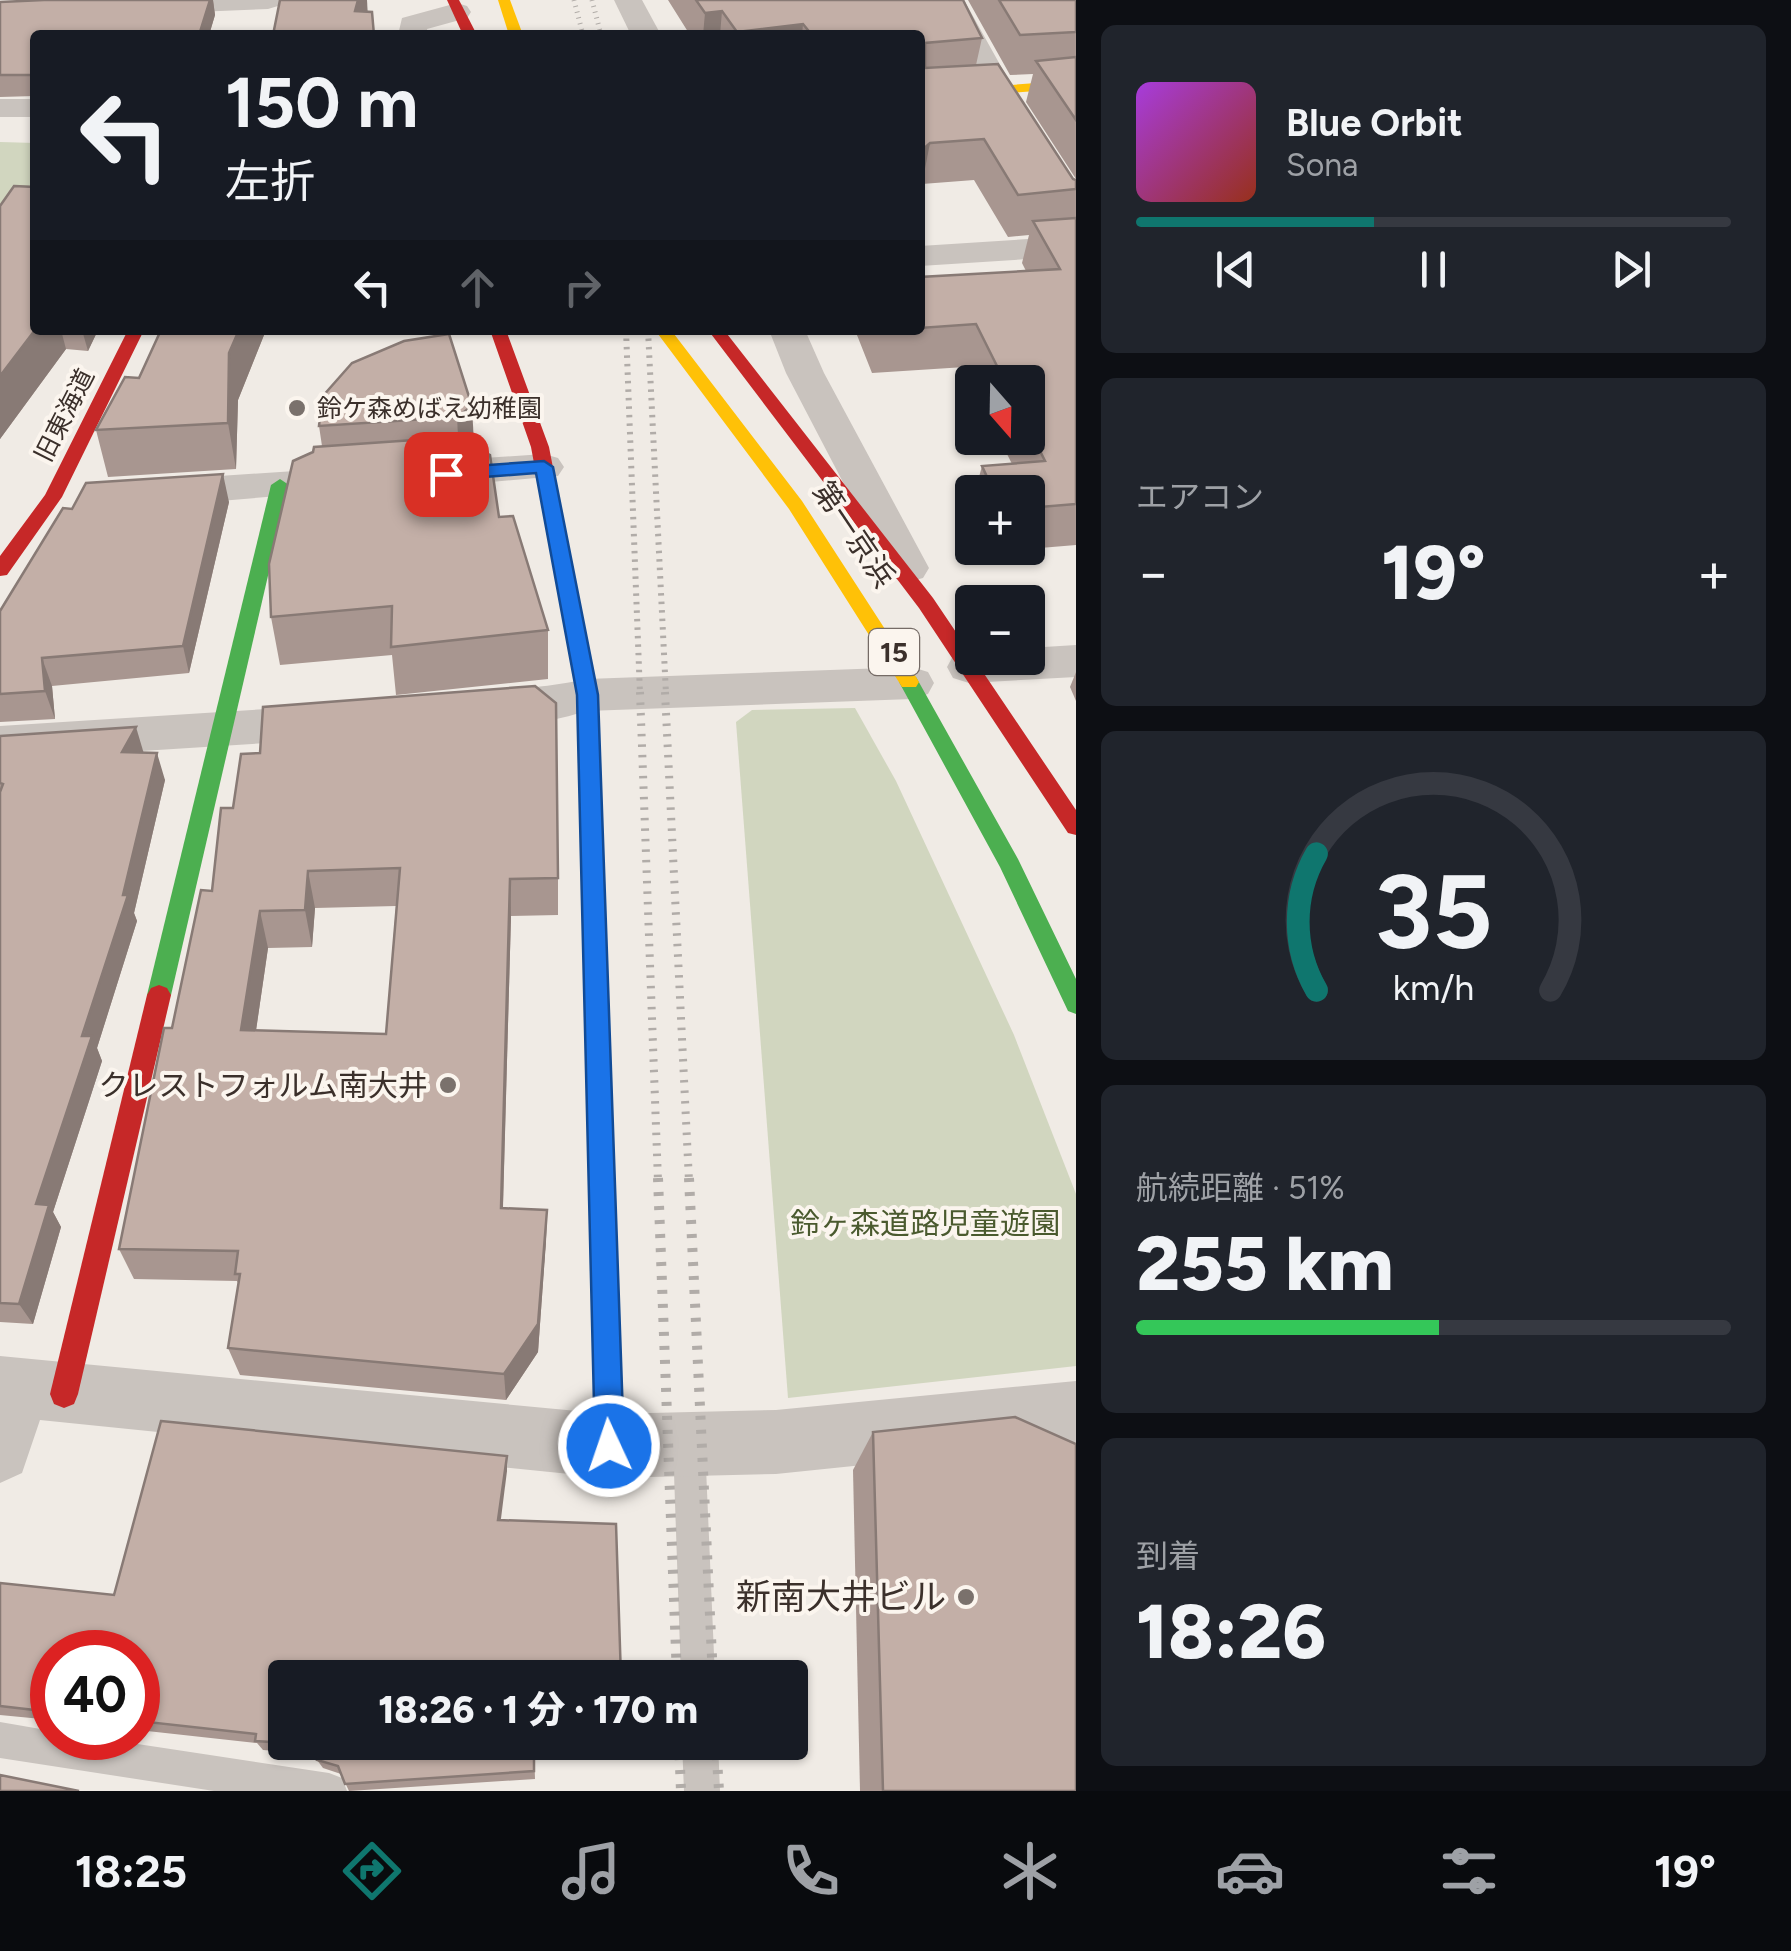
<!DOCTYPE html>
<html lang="ja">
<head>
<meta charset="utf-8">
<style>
  :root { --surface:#171b24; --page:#20242c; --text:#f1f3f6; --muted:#9ea1a6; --line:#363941; --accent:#0f766e }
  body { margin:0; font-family:Figtree,"Noto Sans JP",sans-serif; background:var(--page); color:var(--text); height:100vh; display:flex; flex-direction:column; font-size:38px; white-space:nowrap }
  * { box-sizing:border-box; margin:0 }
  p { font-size:32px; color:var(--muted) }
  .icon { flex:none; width:55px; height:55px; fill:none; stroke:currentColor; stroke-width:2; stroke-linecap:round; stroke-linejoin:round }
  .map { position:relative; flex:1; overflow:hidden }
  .details { display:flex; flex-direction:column; gap:25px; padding:25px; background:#0d0f14; width:715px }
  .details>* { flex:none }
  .hud { position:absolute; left:30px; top:30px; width:895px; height:305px; border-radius:10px; box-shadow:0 2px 8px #0004; background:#171b24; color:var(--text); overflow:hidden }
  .needle { width:65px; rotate:160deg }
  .fabs { position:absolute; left:955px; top:365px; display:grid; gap:20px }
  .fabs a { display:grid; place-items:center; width:90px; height:90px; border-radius:10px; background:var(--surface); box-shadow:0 2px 8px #0004; font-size:50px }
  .speed { position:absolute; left:30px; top:1630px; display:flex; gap:20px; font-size:50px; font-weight:700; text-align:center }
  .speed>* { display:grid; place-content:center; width:130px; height:130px; border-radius:50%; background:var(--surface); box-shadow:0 2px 8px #0004; line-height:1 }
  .speed .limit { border:15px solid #d22; background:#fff; color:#111 }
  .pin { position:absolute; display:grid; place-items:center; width:85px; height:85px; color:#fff; margin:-42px; border-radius:20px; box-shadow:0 5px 15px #0006 }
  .me { position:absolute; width:110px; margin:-55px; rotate:357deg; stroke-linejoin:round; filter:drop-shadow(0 0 8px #0008) }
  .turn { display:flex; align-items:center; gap:35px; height:210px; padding:0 30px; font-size:45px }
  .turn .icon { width:130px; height:130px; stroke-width:2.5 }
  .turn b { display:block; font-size:70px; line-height:85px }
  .lanes { display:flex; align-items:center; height:95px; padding:0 30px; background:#0003; justify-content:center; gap:50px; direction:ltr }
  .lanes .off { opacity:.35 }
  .big { font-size:75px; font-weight:800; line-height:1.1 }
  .details .tile { flex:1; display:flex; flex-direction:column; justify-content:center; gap:15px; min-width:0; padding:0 35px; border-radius:15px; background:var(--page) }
  .details .dial { align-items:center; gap:0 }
  .dial svg { height:260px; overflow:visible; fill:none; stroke:var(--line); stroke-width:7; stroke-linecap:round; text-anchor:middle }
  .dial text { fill:var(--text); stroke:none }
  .song { display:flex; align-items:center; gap:30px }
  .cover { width:120px; height:120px; border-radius:15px; background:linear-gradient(135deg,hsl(280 70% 55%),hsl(10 70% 35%)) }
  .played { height:10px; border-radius:5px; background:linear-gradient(90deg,var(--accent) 40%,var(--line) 40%) }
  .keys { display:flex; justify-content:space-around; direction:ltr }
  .heat { display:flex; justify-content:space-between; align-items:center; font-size:55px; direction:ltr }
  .charge { height:15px; border-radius:8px; background:linear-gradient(90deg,#34c759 51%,var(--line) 0) }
  .trip { position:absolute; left:268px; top:1660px; width:540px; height:100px; border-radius:10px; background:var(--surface); box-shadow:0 2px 8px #0004; font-weight:800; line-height:100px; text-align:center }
  .menu { display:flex; height:160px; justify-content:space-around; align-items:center; background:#090b0e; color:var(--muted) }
  .menu .icon { width:70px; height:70px }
  .menu .selected { color:var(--accent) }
  .menu b { font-size:45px; color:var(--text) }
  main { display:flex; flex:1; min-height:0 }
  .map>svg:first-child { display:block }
</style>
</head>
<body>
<main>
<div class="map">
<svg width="1076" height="1791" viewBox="0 0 1076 1791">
  <rect width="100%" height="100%" fill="#f0ebe5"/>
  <g fill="#d1d6bf">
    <path d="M0,142L35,143V180L0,241Z"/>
    <path d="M855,708L896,781L1014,1035L1076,1194V1366L788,1398L736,722L752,710Z"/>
  </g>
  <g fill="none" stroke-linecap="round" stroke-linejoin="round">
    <g fill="#c9c3be" fill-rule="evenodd">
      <path d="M689,1428L700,1433L705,1444L715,1678H681L673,1444L678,1433Z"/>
      <path d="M0,1722L52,1731V1738H98L329,1773L342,1778L347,1791H214L0,1758Z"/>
      <path d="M682,1742H718L720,1791H684Z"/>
    </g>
    <g fill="#c9c3be" fill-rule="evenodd">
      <path d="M137,0H282L278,6L268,9L148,14L138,11L134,5Z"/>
      <path d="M614,0H642L661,35H631Z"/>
      <path d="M936,0H964L1013,88L1076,186V222L1064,219L1059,212L983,88Z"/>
      <path d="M457,3L467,6L471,12L467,18L427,29L428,35H398L402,18Z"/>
      <rect x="0" y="99" width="35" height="18"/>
      <path d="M1076,236V256L920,266V246Z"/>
      <path d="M769,330H805L824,373L929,568L923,578L908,582L893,578L786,373Z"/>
      <path d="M544,454L558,458L564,467L558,476L424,488L410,484L404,475L410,466L424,462Z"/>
      <path d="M325,469L339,473L345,482L339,491L160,506L146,502L140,493L146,484L160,480Z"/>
      <path d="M1076,645V677L969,683L953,678L947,667L953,656L972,651V658H1028V648Z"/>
      <path d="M912,667L928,672L934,683L928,694L912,699L587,711C552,721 508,732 473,722L466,710L473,698C510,687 549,688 587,679Z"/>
      <path d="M329,705L345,710L352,722L345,734L329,739L0,760V726Z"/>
      <path d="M0,1356L609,1414L776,1410L1076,1381V1443L776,1474L609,1478L40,1420L22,1473L0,1483Z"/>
    </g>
    <g fill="#4caf50" fill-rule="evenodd">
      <path d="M280,479L289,485L171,995L167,1002L159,1005L151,1002L147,995L271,485Z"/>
      <path d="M909,675L916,677L1018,859L1076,979V1014L1068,1011L1000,867L899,682Z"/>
      <path d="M597,1015L605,1018L609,1025L623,1446L619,1456L609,1460L599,1456L595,1446L585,1025L589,1018Z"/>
    </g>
    <g fill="#ffc107" fill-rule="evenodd">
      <path d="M498,0H510L523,35H509Z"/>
      <path d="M1076,80V88L920,100V92Z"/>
      <path d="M655,330H671L802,501L916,677L919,682L916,687H902L789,509Z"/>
    </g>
    <g fill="#c62828" fill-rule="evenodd">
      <path d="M447,0H459L477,35H463Z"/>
      <path d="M128,330H144L62,497L7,575L0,576V556L45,495Z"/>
      <path d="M490,330H506L549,447L597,695L609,1025L605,1032L597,1035L589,1032L585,1025L577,695L531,447Z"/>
      <path d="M708,330H724L933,598L1076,810V835L1068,833L919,608Z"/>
      <path d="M159,985L167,988L171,995L78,1394L74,1404L64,1408L54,1404L50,1394L147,995L151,988Z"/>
    </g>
    <g stroke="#b1aca8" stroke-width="5" stroke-dasharray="1 5" stroke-linecap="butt">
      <path d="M574,0L583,35"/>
      <path d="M592,0L601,35"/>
    </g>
    <g stroke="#b1aca8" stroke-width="6" stroke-dasharray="2.5 6" stroke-linecap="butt">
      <path d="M626,330L640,694"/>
      <path d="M648,330L666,694"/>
    </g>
    <g stroke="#b1aca8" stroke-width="8" stroke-dasharray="2.5 8" stroke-linecap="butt">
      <path d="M640,692L658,1181"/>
      <path d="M665,692L689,1181"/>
    </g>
    <g stroke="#b1aca8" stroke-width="10" stroke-dasharray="4 10" stroke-linecap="butt">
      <path d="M658,1178L677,1678"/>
      <path d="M689,1178L713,1678"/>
      <path d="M679,1742L681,1791"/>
      <path d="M716,1742L719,1791"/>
    </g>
  </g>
  <g fill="#a89690" fill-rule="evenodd">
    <path d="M44,0H213L215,15L209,35H35V96L0,97V2Z"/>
    <path d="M668,0H963L982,38L976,65L1073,179L1076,180V545L990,552L988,548H1028V492H975L982,466L1012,464L999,438H1028V382H973L965,367L872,373L855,330H920V277L1026,271L1022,263L1029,235L1008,237L974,180L922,184L920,35H690Z"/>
    <path d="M968,0H1076V179L1026,102L1033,74L1010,75Z"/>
    <path d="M0,206L35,330H98L88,351L66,349L0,439Z"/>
    <path d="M161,330H266L238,400L236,469L108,477L96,430L139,378Z"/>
    <path d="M449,334L474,444L472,445L499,517L548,630V679L396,695L392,655L280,665L271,617L313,452L322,446L319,426Z"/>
    <path d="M229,502L189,673L52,686L55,719L0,722V611L72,509Z"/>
    <path d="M1076,672V701L1070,687Z"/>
    <path d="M0,736L144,753L165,780L134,913L137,921L97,1048L102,1061L53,1212L61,1227L33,1324L0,1322Z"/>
    <path d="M233,808L558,878V915L511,916L503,1208L547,1210L546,1241L538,1352L506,1400L240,1375L228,1348L238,1283L237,1281L134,1279L119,1249L172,1028L212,891ZM396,906L386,1034L256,1030L268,948L312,947L315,908Z"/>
    <path d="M873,1432L1076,1791H860L853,1470Z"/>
    <path d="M507,1471L285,1742H622L620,1750L534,1747L535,1779L349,1791L341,1774L323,1768L317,1760L319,1754L263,1750L257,1743L138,1730V1652H52V1720L0,1715V1583L114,1595Z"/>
  </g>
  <g fill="#887a75">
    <path d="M210,0H213L215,15L209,35H199Z"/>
    <path d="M358,0H367L368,18L355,11Z"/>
    <path d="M722,11L720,35H703L705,13Z"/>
    <path d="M803,24L802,35H737V32Z"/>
    <path d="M930,143L922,184L920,186V152Z"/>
    <path d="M35,330H61L66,349L0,439V376Z"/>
    <path d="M82,330H98L88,351Z"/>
    <path d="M239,330H266L238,400L236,469L228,423L229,353Z"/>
    <path d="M472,406L474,444L459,455L457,417Z"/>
    <path d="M223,474L229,502L189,673L183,646Z"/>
    <path d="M42,658L52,686L55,719L45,691Z"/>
    <path d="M136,727L144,754L122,752Z"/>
    <path d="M157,753L165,780L134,913L137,921L97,1048L102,1061L53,1212L61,1227L33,1324L19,1304L36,1204L123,895Z"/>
    <path d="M308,871L315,908L312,947L305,910Z"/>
    <path d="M510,879L511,916L502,1239L501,1208Z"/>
    <path d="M260,911L268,948L251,1065L241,1030Z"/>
    <path d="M547,1210L546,1241L538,1352L506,1400L504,1374Z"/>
    <path d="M507,1456V1471L499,1534L498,1520Z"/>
  </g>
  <g fill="#c3afa7" stroke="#887a75" stroke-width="2.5" fill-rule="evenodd">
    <path d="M44,0H210L199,35H35V75H0V2Z"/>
    <path d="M280,0H358L355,11L372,12L374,35H273Z"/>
    <path d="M696,0H963L982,38L925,43V68L998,64L1073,179L1076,180V189L1018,195L984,139L930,143L920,152V35H812L803,24L737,32L722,11L705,13Z"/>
    <path d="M999,0H1076V32L1020,35Z"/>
    <path d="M1076,57V120L1036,61Z"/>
    <path d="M14,186L35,187V330L0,376V206Z"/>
    <path d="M1076,218V504L1028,508V492H994L982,466L1045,461L1028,427V382H1005L976,324L920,328V277L1060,269L1033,221Z"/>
    <path d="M161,330H239L229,353L228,423L96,430L125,377L139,378Z"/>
    <path d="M449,334L472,406L457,417L319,426L322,397L352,363L404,341Z"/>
    <path d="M457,437L490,455L499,517L513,516L548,630L391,647L392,606L271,617L269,564L293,461L313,452L314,447Z"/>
    <path d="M223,474L183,646L42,658L45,691L0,694V611L63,508L72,509L86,483Z"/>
    <path d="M535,686L556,703L558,878L510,879L501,1208L547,1210L538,1324L504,1374L228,1348L240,1274H235L238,1251L119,1249L164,1028H172L201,890L212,891L221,808H233L241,754L260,753L263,707ZM400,868L386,1034L241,1030L260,911L305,910L308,871Z"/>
    <path d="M136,727L122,752L157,753L123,895H128L82,1036H92L36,1204L49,1205L19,1304L0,1303V792L3,784L0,783V736Z"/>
    <path d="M1015,1417L1076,1444V1791H883L873,1432Z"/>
    <path d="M161,1421L507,1456L498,1520L616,1524L621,1678H285V1742H534V1771L345,1784L338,1766L317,1760L321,1745L255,1741L256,1734L138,1721V1652H52V1712L0,1706V1583L114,1595Z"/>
    <path d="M0,1775L79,1791H0Z"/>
  </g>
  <path fill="#1a73e8" stroke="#114b97" stroke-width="2.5" d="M544,461L553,467L598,695L624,1446L619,1456L609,1461L599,1456L595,1446L577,695L536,473L446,480L437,474L446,468Z"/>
  <g fill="#7a716c" stroke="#fbf5ee" stroke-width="4">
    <circle cx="297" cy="408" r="10"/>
    <circle cx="448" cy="1085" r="10"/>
    <circle cx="966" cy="1597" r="10"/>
  </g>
  <g text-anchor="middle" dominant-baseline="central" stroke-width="8" stroke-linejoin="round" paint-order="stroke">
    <g font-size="25" fill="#3b302b" stroke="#fbf5ee" text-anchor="start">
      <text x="317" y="408">鈴ケ森めばえ幼稚園</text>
    </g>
    <g font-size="25" fill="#3b302b" stroke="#fbf5ee">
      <text transform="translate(64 415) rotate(-63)">旧東海道</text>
    </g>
    <rect fill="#fbf5ee" stroke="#756b66" stroke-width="2.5" x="869" y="629" width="50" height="46" rx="8"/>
    <g font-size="28" font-weight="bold" fill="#3b302b">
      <text x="894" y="652">15</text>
    </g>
    <g font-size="30" fill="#3b302b" stroke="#fbf5ee">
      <text transform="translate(854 534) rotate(56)">第一京浜</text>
    </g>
    <g font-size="30" fill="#3b302b" stroke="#fbf5ee" text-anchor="end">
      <text x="428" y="1085">クレストフォルム南大井</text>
    </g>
    <g font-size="30" fill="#4a5a2e" stroke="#fbf5ee">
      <text x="925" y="1223">鈴ヶ森道路児童遊園</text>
    </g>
    <g font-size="35" fill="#3b302b" stroke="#fbf5ee" text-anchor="end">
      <text x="946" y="1597">新南大井ビル</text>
    </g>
  </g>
</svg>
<div class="fabs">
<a><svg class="needle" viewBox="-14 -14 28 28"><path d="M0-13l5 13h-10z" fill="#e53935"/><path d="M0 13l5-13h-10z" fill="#9ea1a6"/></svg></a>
<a>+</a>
<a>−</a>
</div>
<div class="speed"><div class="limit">40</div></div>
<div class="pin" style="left:446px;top:474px;background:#d93025"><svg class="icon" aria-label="arrive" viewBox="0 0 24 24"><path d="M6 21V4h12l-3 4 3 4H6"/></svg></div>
<svg class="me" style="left:609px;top:1446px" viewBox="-20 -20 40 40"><circle r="17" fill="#1a73e8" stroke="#fff" stroke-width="3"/><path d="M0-11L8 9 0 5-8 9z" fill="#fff"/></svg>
<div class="trip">18:26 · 1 分 · 170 m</div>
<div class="hud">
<div class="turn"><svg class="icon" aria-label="left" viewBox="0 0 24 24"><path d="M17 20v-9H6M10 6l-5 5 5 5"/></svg><div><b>150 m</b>左折</div></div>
<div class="lanes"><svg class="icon" aria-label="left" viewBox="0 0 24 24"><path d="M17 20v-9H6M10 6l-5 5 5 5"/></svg><svg class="icon off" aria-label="ahead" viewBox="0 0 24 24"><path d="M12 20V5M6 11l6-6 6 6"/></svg><svg class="icon off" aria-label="right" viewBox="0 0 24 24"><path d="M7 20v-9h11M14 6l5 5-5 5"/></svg></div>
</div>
</div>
<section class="details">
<div class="tile">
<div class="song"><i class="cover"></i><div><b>Blue Orbit</b><p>Sona</p></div></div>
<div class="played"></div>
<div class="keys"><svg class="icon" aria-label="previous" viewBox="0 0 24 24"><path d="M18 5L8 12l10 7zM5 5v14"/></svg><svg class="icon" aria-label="pause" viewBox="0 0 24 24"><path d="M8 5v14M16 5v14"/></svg><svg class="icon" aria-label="next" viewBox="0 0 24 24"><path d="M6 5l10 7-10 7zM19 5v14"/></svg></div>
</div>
<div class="tile"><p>エアコン</p>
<div class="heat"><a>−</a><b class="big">19°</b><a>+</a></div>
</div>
<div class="tile dial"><svg viewBox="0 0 100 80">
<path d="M14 69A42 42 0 1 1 86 69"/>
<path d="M14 69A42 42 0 0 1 14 27" stroke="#0f766e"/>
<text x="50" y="56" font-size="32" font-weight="700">35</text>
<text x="50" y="72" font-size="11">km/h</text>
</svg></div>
<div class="tile"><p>航続距離 · 51%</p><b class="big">255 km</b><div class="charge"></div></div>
<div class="tile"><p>到着</p><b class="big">18:26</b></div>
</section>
</main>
<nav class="menu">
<b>18:25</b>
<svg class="icon selected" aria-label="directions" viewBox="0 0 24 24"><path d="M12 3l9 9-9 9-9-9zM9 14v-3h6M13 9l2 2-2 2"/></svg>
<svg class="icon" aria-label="music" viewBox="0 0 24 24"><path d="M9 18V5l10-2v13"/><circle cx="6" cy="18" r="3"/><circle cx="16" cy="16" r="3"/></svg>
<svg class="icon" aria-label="phone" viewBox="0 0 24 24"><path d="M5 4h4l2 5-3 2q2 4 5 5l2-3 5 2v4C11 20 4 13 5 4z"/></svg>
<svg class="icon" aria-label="climate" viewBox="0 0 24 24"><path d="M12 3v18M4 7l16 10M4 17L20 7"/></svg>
<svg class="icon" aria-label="car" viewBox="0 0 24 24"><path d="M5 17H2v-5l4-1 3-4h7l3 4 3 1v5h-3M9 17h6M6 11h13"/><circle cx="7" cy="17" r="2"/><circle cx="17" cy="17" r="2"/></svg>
<svg class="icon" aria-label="filters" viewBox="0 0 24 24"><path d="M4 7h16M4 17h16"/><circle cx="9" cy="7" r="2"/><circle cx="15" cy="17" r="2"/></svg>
<b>19°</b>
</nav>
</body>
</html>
